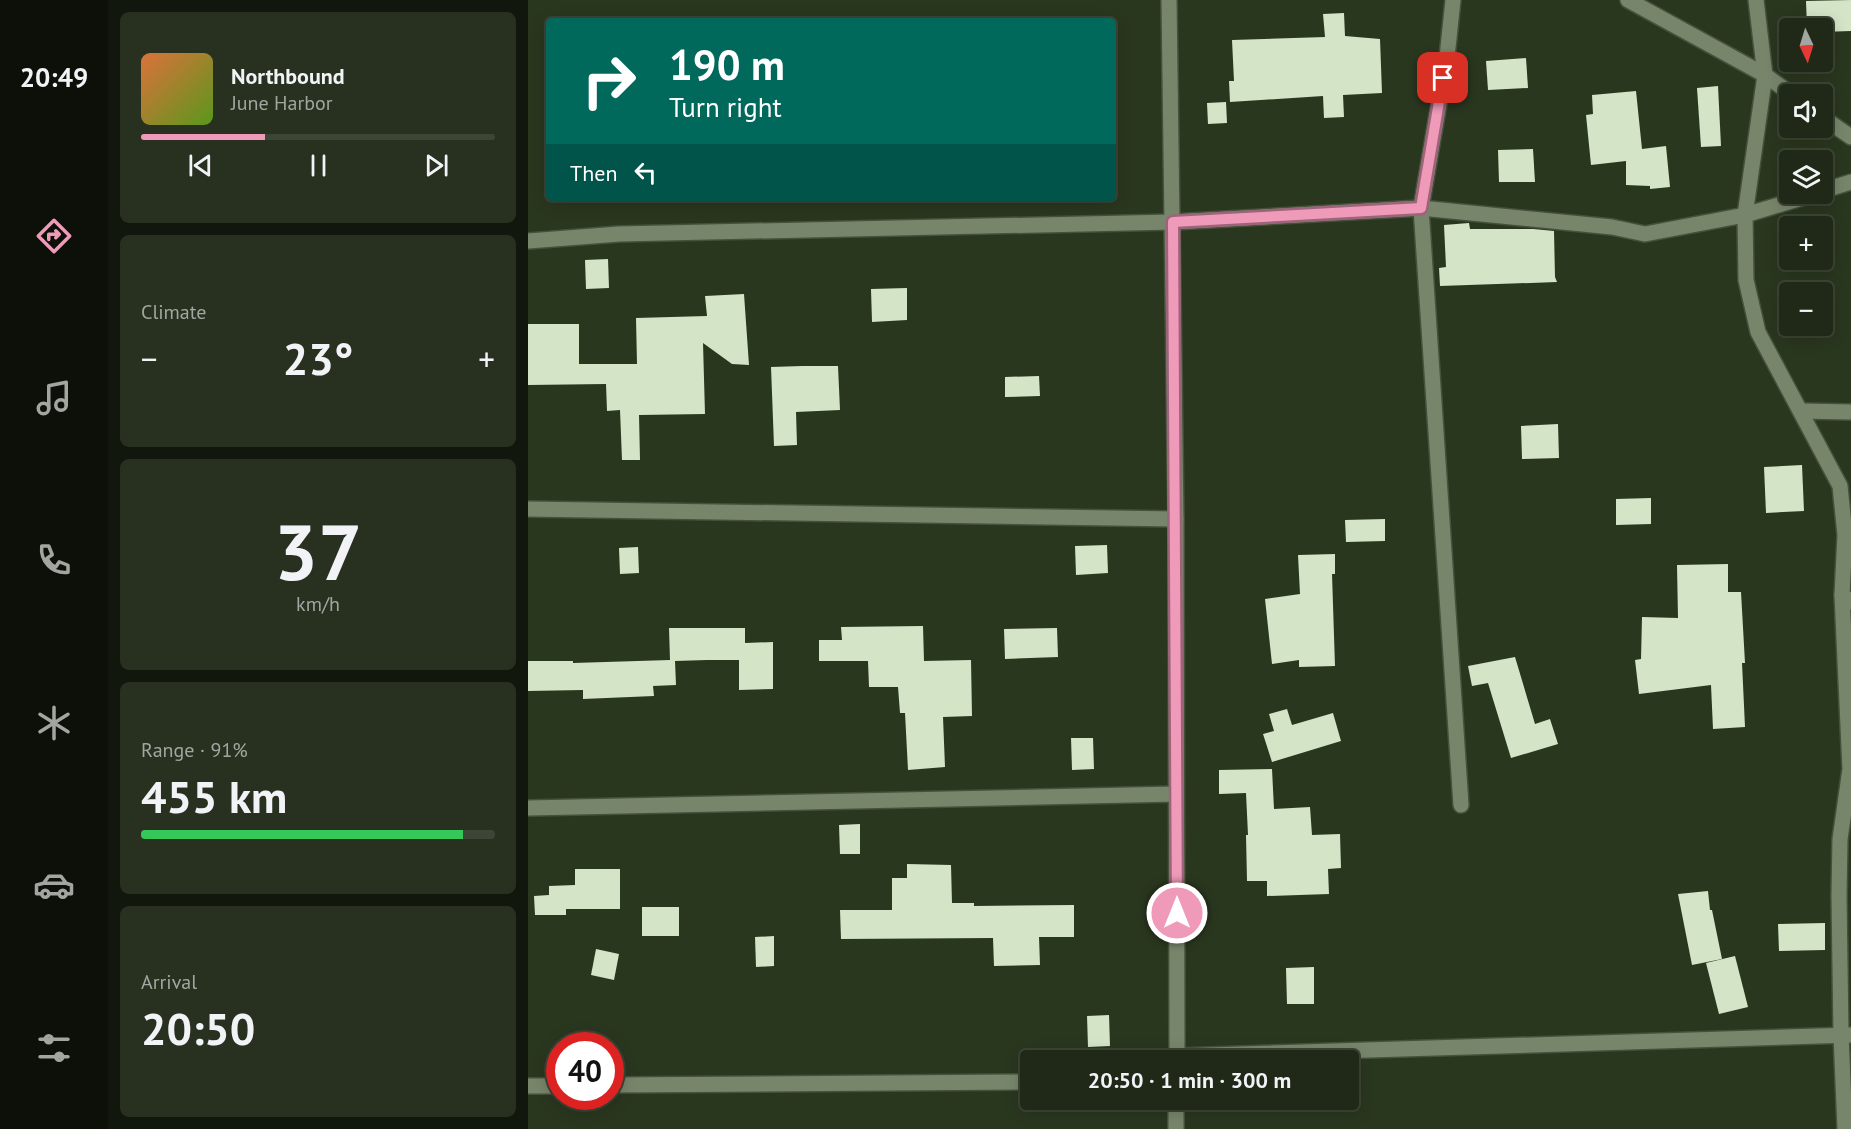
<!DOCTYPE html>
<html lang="en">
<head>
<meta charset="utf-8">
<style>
  :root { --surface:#202917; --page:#283120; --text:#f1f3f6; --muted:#a2a6a1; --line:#3d4536; --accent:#ef9ab8 }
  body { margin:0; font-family:"PT Sans",sans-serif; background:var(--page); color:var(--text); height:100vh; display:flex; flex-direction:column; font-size:22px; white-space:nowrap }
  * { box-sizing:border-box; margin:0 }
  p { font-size:20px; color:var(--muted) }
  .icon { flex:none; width:33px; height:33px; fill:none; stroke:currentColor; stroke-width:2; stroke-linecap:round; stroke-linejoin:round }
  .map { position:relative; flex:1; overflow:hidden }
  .side { display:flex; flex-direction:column; gap:12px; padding:12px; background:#12170d; width:420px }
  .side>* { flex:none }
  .guide { position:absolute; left:18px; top:18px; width:570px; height:183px; border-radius:6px; box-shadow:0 3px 15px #0003,0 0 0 2px var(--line); background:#00695c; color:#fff; overflow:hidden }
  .needle { width:39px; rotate:176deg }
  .tools { position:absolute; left:1251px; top:18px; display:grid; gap:12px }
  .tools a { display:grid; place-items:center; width:54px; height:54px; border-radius:6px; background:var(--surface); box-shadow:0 3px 15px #0003,0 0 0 2px var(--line); font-size:30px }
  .speed { position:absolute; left:18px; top:1032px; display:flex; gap:12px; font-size:30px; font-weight:700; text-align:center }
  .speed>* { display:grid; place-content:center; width:78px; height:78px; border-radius:50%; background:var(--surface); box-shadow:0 3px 15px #0003,0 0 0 2px var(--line); line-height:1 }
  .speed .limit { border:9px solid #d22; background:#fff; color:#111 }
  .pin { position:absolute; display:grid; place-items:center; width:51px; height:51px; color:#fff; margin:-26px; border-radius:12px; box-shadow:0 3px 9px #0006 }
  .me { position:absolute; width:66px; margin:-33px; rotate:0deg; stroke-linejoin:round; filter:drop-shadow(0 0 4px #0008) }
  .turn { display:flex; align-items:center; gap:21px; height:126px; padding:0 24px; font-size:27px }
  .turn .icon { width:78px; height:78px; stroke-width:2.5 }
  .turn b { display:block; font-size:42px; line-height:51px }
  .then { display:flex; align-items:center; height:57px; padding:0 24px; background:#0003; gap:12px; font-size:22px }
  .big { font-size:45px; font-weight:600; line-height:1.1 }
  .side .tile { flex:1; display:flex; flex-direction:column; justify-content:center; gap:9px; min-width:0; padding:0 21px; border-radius:9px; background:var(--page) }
  .side .dial { align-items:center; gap:0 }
  .dial b { font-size:78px; line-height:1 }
  .song { display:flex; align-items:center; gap:18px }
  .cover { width:72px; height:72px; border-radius:9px; background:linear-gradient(135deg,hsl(20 70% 55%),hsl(90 70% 35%)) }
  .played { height:6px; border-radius:3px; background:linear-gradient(90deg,var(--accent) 35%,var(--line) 35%) }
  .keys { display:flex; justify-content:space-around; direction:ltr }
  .heat { display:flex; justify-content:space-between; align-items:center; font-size:33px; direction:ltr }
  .charge { height:9px; border-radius:4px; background:linear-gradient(90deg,#34c759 91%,var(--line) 0) }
  .trip { position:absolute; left:492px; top:1050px; width:339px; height:60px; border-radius:6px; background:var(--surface); box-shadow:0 3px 15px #0003,0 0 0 2px var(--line); font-weight:600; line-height:60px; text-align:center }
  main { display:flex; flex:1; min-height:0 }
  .tab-bar { display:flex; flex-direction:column; width:108px; justify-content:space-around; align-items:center; background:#0d1009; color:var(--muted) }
  .tab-bar .icon { width:42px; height:42px }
  .tab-bar .current { color:var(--accent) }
  .tab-bar b { font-size:27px; color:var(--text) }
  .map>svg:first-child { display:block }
</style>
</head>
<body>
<main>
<nav class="tab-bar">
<b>20:49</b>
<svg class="icon current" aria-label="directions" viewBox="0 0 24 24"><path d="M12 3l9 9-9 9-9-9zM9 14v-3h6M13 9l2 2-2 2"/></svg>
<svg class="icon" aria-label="music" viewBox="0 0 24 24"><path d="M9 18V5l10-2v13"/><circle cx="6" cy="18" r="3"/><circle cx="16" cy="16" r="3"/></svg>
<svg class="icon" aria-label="phone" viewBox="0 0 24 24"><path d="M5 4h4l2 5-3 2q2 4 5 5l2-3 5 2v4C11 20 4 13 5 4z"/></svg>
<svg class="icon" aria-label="climate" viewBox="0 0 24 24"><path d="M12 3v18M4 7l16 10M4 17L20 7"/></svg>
<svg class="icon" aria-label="car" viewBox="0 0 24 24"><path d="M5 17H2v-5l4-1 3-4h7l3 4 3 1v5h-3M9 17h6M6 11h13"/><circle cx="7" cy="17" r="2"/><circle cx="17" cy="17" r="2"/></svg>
<svg class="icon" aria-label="filters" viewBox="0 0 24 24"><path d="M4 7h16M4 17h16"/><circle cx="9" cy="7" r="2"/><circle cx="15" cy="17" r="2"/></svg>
</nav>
<section class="side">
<div class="tile">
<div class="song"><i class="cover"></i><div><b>Northbound</b><p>June Harbor</p></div></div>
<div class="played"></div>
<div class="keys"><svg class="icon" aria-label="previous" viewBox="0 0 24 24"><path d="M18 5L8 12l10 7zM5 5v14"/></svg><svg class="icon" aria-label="pause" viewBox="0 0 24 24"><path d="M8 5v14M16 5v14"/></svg><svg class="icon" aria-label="next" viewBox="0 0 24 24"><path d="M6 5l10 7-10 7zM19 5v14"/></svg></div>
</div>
<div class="tile"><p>Climate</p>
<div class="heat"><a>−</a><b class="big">23°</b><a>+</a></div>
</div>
<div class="tile dial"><b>37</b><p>km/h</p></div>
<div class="tile"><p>Range · 91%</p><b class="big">455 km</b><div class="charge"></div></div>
<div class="tile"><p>Arrival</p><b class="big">20:50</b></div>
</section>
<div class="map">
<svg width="1323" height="1129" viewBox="0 0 1323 1129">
  <rect width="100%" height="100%" fill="#2a371f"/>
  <g fill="#d4e4c7">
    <path d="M1323,0V31L1294,32V28H1279L1278,1Z"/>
    <path d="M816,13L817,36L852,39L854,93L815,95L816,117L796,118L795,96L702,102L701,81H706L704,40L797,37L795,14Z"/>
    <path d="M998,58L1000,88L960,90L958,61Z"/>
    <path d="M1190,86L1193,146L1173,147L1169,88Z"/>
    <path d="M1108,91L1114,149L1138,146L1142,187L1122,189V186L1098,185V161L1063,165L1058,115L1065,114L1064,95Z"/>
    <path d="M698,102L699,123L680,124L679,103Z"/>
    <path d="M1005,149L1007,182H971L970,150Z"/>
    <path d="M941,223L942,229H1005L1026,231L1027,277L1029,282L912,286L911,268L918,267L916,225Z"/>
    <path d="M80,259L81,288L58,289L57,260Z"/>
    <path d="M379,288V320L344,322L343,289Z"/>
    <path d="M216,294L221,365L204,364L175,343L177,414L111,415L112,460H94L92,410L79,411L78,384L0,385V324H51V364H109L108,318L179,316L177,296Z"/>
    <path d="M274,366H310L312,410L268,412L269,445L246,446L243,367Z"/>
    <path d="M511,376L512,396L477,397V377Z"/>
    <path d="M1030,424L1031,458L994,459L993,426Z"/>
    <path d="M1274,465L1276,511L1238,513L1236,467Z"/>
    <path d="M1123,498V524L1088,525V499Z"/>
    <path d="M857,519V541L818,542L817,520Z"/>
    <path d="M579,545L580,573L548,575L547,546Z"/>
    <path d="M110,547L111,573L92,574L91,548Z"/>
    <path d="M807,554V574H804L807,666L771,667V660L744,664L737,599L772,594L770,555Z"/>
    <path d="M1200,564V592H1213L1217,663H1214L1217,727L1185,729L1183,685L1111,694L1107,660L1113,659L1114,617L1150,618L1149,565Z"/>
    <path d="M395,626L396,661L443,660L444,716L415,717L417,767L380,770L377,713H372L370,687H341L340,661H291V640H314L313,627Z"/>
    <path d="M141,628H217V643L245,642V689L211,690V660H179L147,661L148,685L125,686L126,696L55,699V690L0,691V661H45V663L142,660Z"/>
    <path d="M529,628L530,657L477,659L476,629Z"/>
    <path d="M987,657L1007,724L1022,719L1030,744L983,758L960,683L944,686L940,666Z"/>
    <path d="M759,709L764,725L805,713L813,741L744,762L735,734L746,731L741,714Z"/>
    <path d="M543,738H565L566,769L544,770Z"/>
    <path d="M744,769L746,809L782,807L784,835L812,834L813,868L800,869L801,894L739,896V881H719L718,835H720L718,793L691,794V770Z"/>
    <path d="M332,824V854H312L311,825Z"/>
    <path d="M379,864L423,865L424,903H446V906L546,905V937H511L512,965L466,966L465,938L313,939L312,910H364V878H379Z"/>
    <path d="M47,869H92V909H38V915H7L6,896L21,895V886L47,885Z"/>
    <path d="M1180,891L1182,910H1184L1194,959L1164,965L1150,894Z"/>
    <rect x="114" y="907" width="37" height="29"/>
    <path d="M1297,923V950L1251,951L1250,924Z"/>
    <path d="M246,936V966L228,967L227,937Z"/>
    <path d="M68,949L91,954L86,980L63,975Z"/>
    <path d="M1207,956L1220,1007L1191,1014L1178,963Z"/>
    <path d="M786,967V1004H759L758,968Z"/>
    <path d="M581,1015L582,1046L560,1047L559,1016Z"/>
  </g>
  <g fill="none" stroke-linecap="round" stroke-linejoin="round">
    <defs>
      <g id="minor">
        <path d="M641,0L648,519L649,1060"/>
        <path d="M925,0L919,57L893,208L933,805"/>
        <path d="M1100,0L1237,75L1263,94"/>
        <path d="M1228,0L1237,75L1217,215L1218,280L1230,332L1312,486L1317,535L1314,595L1323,602"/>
        <path d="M1294,117L1323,137"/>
        <path d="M1294,191L1323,182"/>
        <path d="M0,241L91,234L645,222L893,208L1084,227L1117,234L1217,215L1287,194"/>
        <path d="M1273,411L1323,412"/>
        <path d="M0,509L648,519"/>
        <path d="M1314,595L1322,769L1312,839L1311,896L1313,1035L1317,1129"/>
        <path d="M0,808L648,794"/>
        <path d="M649,1056L1323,1035"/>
        <path d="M82,1085L502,1082"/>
        <path d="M0,1086H32"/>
        <path d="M648,1100V1129"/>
      </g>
    </defs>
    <use href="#minor" stroke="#46513c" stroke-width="18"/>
    <use href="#minor" stroke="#77866b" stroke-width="15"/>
  </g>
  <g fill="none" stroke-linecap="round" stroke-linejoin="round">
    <defs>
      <path id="route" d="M649,913L645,222L893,208L915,78"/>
    </defs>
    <use href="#route" stroke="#9b6478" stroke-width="15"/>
    <use href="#route" stroke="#ef9ab8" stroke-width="10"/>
  </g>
</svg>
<div class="tools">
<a><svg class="needle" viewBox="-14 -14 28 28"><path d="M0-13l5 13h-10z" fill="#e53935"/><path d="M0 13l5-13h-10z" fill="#a2a6a1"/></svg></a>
<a><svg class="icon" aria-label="sound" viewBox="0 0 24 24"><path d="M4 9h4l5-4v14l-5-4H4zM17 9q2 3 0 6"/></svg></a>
<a><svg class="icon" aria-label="layers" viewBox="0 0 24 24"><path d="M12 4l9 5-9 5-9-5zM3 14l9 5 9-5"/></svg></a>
<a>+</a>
<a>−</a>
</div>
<div class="speed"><div class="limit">40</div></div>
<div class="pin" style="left:915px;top:78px;background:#d93025"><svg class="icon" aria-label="arrive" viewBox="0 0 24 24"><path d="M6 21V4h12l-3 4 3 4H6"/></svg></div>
<svg class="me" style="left:649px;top:913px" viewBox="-20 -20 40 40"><circle r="17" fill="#ef9ab8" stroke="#fff" stroke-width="3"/><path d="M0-11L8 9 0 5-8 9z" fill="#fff"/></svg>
<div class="trip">20:50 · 1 min · 300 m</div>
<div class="guide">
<div class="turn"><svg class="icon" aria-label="right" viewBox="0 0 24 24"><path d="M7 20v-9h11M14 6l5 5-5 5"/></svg><div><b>190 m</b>Turn right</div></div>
<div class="then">Then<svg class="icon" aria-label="left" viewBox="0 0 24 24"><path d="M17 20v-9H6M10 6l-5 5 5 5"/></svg></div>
</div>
</div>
</main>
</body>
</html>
